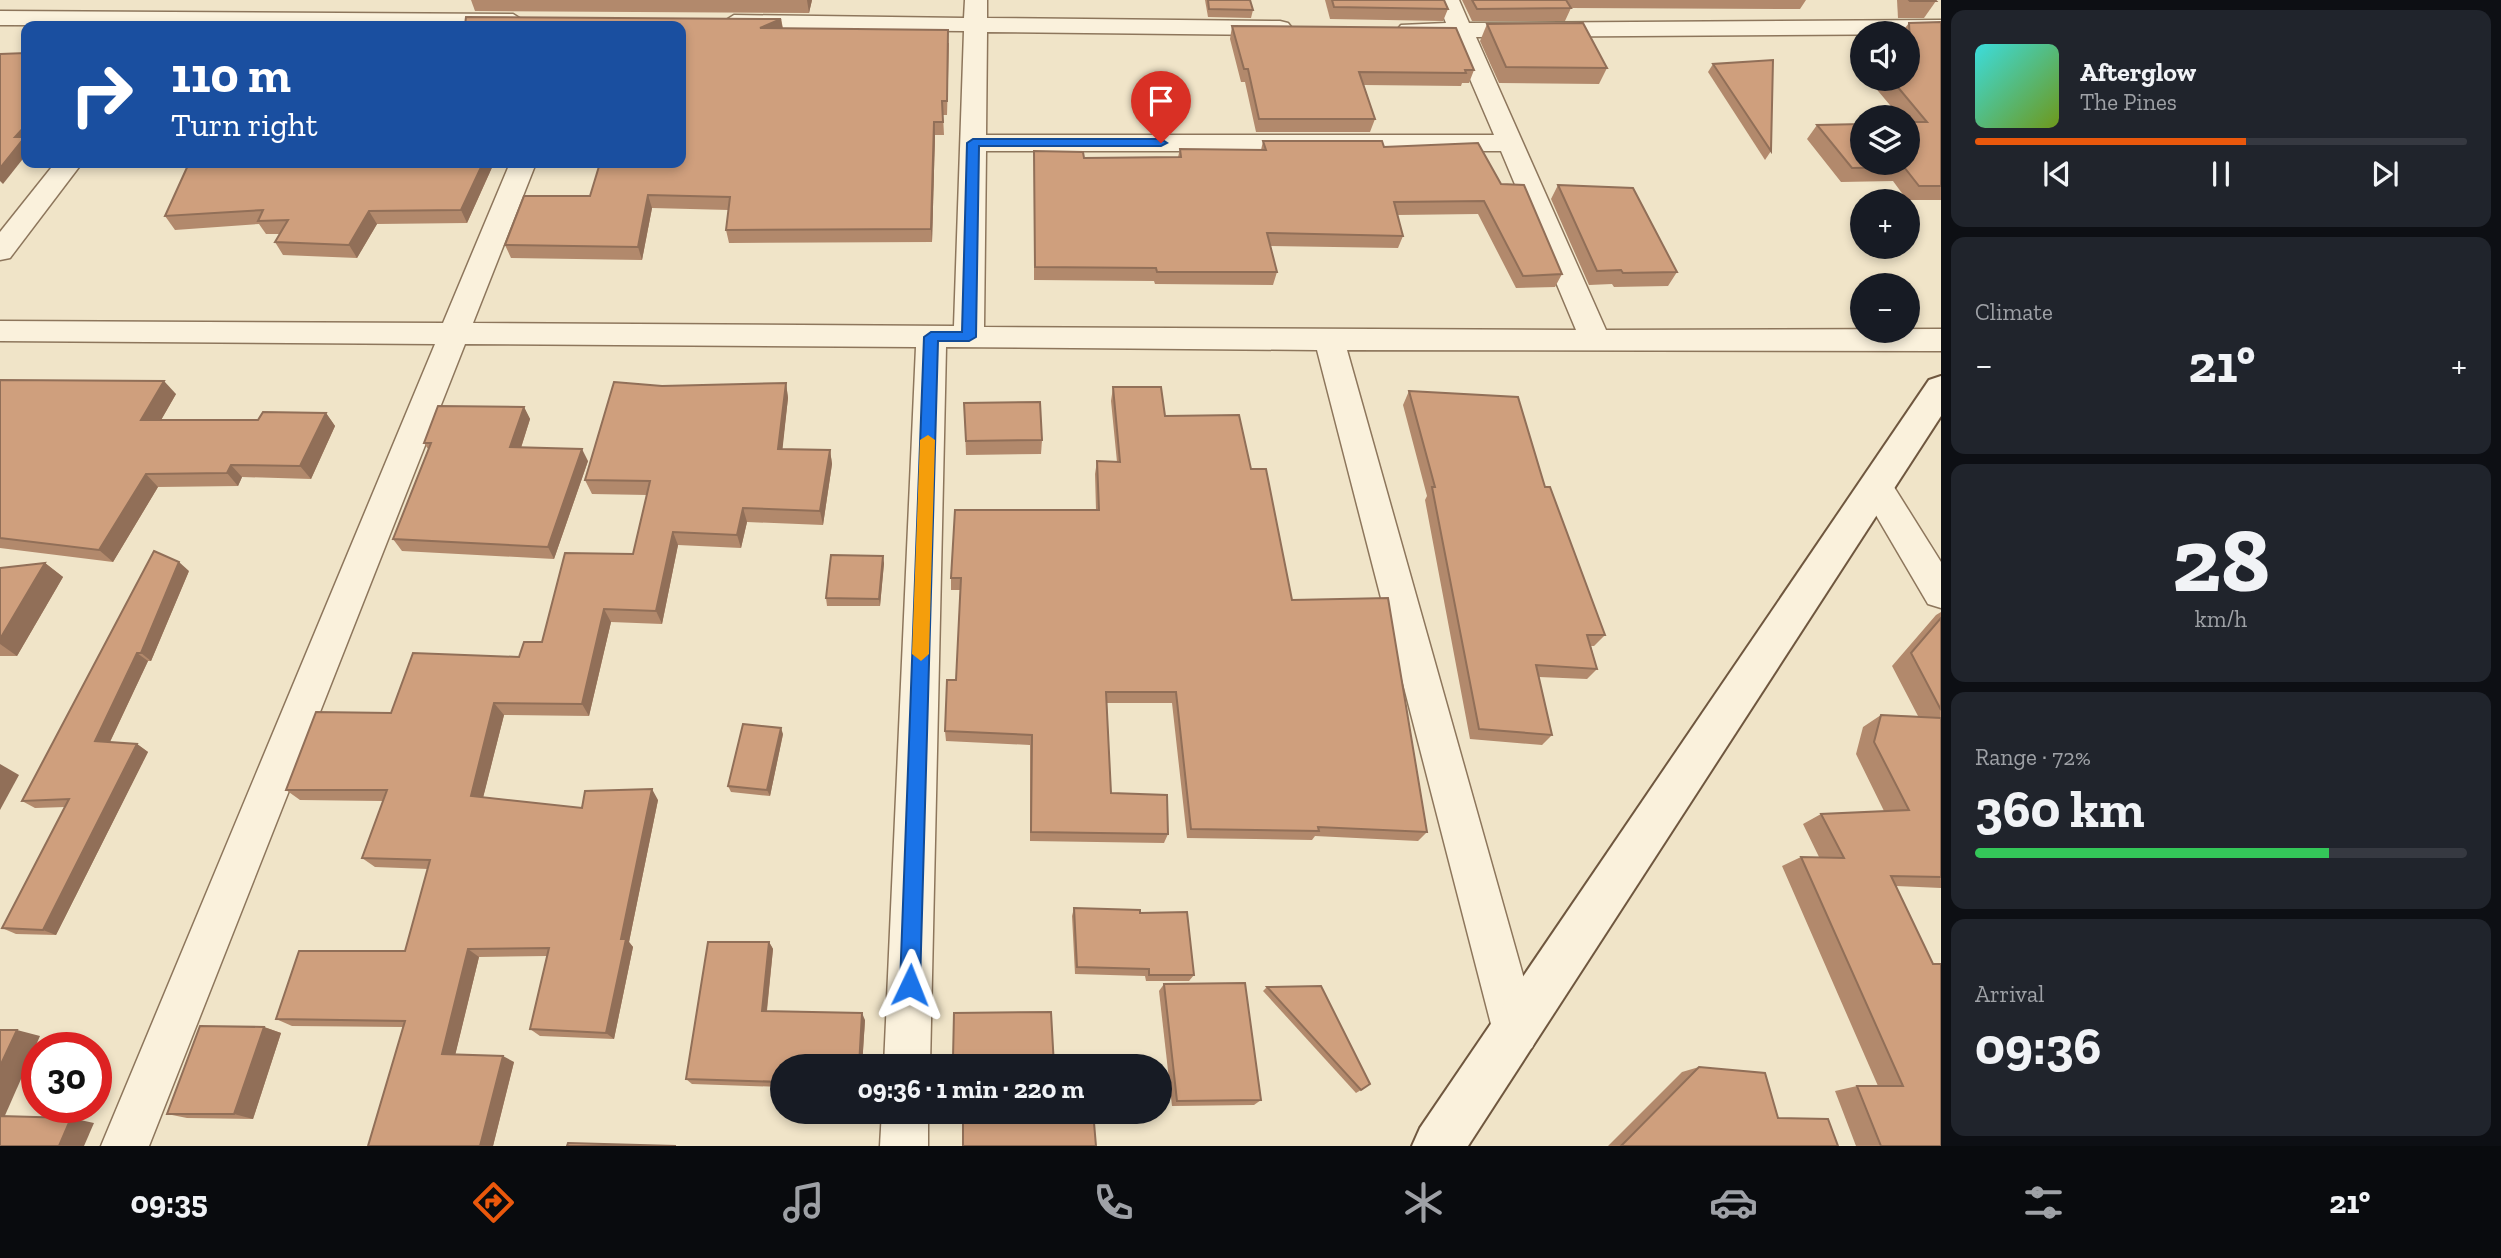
<!DOCTYPE html>
<html lang="en">
<head>
<meta charset="utf-8">
<style>
  :root { --surface:#171b24; --page:#20242c; --text:#f1f3f6; --muted:#9ea1a6; --line:#363941; --accent:#ea580c }
  body { margin:0; font-family:"Zilla Slab",serif; background:var(--page); color:var(--text); height:100vh; display:flex; flex-direction:column; font-size:26px; white-space:nowrap }
  * { box-sizing:border-box; margin:0 }
  p { font-size:23px; color:var(--muted) }
  .icon { flex:none; width:38px; height:38px; fill:none; stroke:currentColor; stroke-width:2; stroke-linecap:round; stroke-linejoin:round }
  .map { position:relative; flex:1; overflow:hidden }
  .details { display:flex; flex-direction:column; gap:10px; padding:10px; background:#0d0f14; width:560px }
  .details>* { flex:none }
  .top-card { position:absolute; left:21px; top:21px; width:665px; height:147px; border-radius:14px; box-shadow:0 4px 10px #0003; background:#1a4fa0; color:#fff; overflow:hidden }
  .fabs { position:absolute; left:1850px; top:21px; display:grid; gap:14px }
  .fabs a { display:grid; place-items:center; width:70px; height:70px; border-radius:50%; background:var(--surface); box-shadow:0 4px 10px #0003; font-size:35px }
  .speed { position:absolute; left:21px; top:1032px; display:flex; gap:14px; font-size:35px; font-weight:700; text-align:center }
  .speed>* { display:grid; place-content:center; width:91px; height:91px; border-radius:50%; background:var(--surface); box-shadow:0 4px 10px #0003; line-height:1 }
  .speed .limit { border:10px solid #d22; background:#fff; color:#111 }
  .pin { position:absolute; display:grid; place-items:center; width:60px; height:60px; color:#fff; margin:-72px -30px; border-radius:50% 50% 50% 0; rotate:-45deg; box-shadow:0 0 7px #0007 }
  .pin .icon { rotate:45deg }
  .me { position:absolute; width:77px; margin:-38px; rotate:2deg; stroke-linejoin:round; filter:drop-shadow(0 0 5px #0008) }
  .turn { display:flex; align-items:center; gap:24px; height:147px; padding:0 35px; font-size:32px }
  .turn .icon { width:91px; height:91px; stroke-width:2.5 }
  .turn b { display:block; font-size:49px; line-height:60px }
  .big { font-size:52px; font-weight:700; line-height:1.1 }
  .details .tile { flex:1; display:flex; flex-direction:column; justify-content:center; gap:10px; min-width:0; padding:0 24px; border-radius:14px; background:var(--page) }
  .details .dial { align-items:center; gap:0 }
  .dial b { font-size:91px; line-height:1 }
  .song { display:flex; align-items:center; gap:21px }
  .cover { width:84px; height:84px; border-radius:10px; background:linear-gradient(135deg,hsl(180 70% 55%),hsl(80 70% 35%)) }
  .played { height:7px; border-radius:4px; background:linear-gradient(90deg,var(--accent) 55%,var(--line) 55%) }
  .keys { display:flex; justify-content:space-around; direction:ltr }
  .heat { display:flex; justify-content:space-between; align-items:center; font-size:38px; direction:ltr }
  .charge { height:10px; border-radius:5px; background:linear-gradient(90deg,#34c759 72%,var(--line) 0) }
  .trip { position:absolute; left:770px; top:1054px; width:402px; height:70px; border-radius:35px; background:var(--surface); box-shadow:0 4px 10px #0003; font-weight:700; line-height:70px; text-align:center }
  .menu { display:flex; height:112px; justify-content:space-around; align-items:center; background:#090b0e; color:var(--muted) }
  .menu .icon { width:49px; height:49px }
  .menu .active { color:var(--accent) }
  .menu b { font-size:32px; color:var(--text) }
  main { display:flex; flex:1; min-height:0 }
  .map>svg:first-child { display:block }
</style>
</head>
<body>
<main>
<div class="map">
<svg width="1941" height="1146" viewBox="0 0 1941 1146">
  <rect width="100%" height="100%" fill="#f0e4c8"/>
  <g fill="none" stroke-linecap="round" stroke-linejoin="round">
    <defs>
      <g id="street">
        <path d="M965,0H987V18L1280,21L1288,23L1292,28L1288,33L1280,35L987,32L986,135H1494L1452,37L1401,35L1397,30L1401,25L1446,23L1437,0H1459L1469,23L1941,20V34L1476,37L1606,330L1941,329V351L1347,350L1539,1032L1532,1048L1516,1055L1500,1048L1493,1032L1317,350L946,347L930,1066H884L916,347L465,344L149,1146H101L435,344L0,341V321L443,323L510,163H536L473,323L954,326L964,31L734,29L723,22L734,15L964,18ZM986,151H1501L1576,330L984,327Z"/>
        <path d="M0,11L513,14L524,21L520,26L0,25Z"/>
        <path d="M55,163H82L10,258L0,260V232Z"/>
        <path d="M1877,475L1889,479L1941,562V608L1928,604L1860,488L1865,479Z"/>
        <path d="M882,1111H928V1146H880Z"/>
      </g>
      <path id="secondary" d="M1941,376V416L1468,1146H1412L1420,1128L1929,380Z"/>
    </defs>
    <use href="#street" stroke="#8d765c" stroke-width="3"/>
    <use href="#secondary" stroke="#6f573f" stroke-width="4"/>
    <use href="#street" fill="#faf1dc" fill-rule="evenodd"/>
    <use href="#secondary" fill="#faf1dc" fill-rule="evenodd"/>
  </g>
  <g fill="#b2896c">
    <path d="M471,0H812L809,13L475,11Z"/>
    <path d="M1205,0H1250L1253,10L1251,18L1208,17Z"/>
    <path d="M1325,0H1444L1448,9L1443,21L1330,19Z"/>
    <path d="M1462,0H1806L1800,9L1571,8L1565,21H1472Z"/>
    <path d="M1897,0H1935L1936,1L1924,18H1898Z"/>
    <path d="M781,19L783,28L949,43L947,115H943L944,135H935L932,242L729,243L726,230L729,210L652,208L642,260L511,258L505,245L590,196L681,26L465,25Z"/>
    <path d="M1941,22V200H1907L1893,181L1841,182L1807,139L1817,125L1908,163V117H1900L1868,79H1908V33H1901L1909,23Z"/>
    <path d="M1487,24L1607,68L1599,84L1499,83L1480,41Z"/>
    <path d="M1232,26L1474,70L1469,83H1462L1461,86L1364,85L1375,119L1370,132H1256L1245,82H1241L1230,39Z"/>
    <path d="M1862,51V72L1854,62Z"/>
    <path d="M1713,64L1771,151L1765,160L1708,72Z"/>
    <path d="M1263,141L1384,147L1501,184L1562,274L1555,287L1516,288L1478,214L1397,215L1403,236L1398,248L1270,246L1277,272L1273,285L1155,284L1154,281L1034,280V151L1084,158L1178,157L1180,149L1261,150Z"/>
    <path d="M494,163L467,223L377,224L357,258L283,255L275,242L280,234H266L259,224L175,230L165,216Z"/>
    <path d="M1558,185L1677,272L1668,286L1614,287L1612,284L1589,285L1551,199Z"/>
    <path d="M0,380L176,394L161,420H258L326,413L335,426L311,479L242,477L238,486L158,487L113,562L0,548Z"/>
    <path d="M786,383L788,398L782,449L830,450L832,464L823,525L747,522L741,548L678,545L662,624L611,622L589,716L504,715L483,797L582,808L658,800L629,942L633,947L614,1039L540,1036L530,1029L547,956L479,957L455,1055L514,1062L493,1146L403,1027L292,1026L276,1019L405,951L428,869L375,867L362,858L383,801L300,800L286,790L391,713L519,657L542,642L633,554L647,495L592,494L585,480L662,386Z"/>
    <path d="M1113,387L1165,416L1251,469L1292,600L1427,832L1418,841L1315,836L1312,840L1187,838L1172,703H1107L1111,793L1168,834L1164,843L1030,841V745L946,741L945,731L956,680L960,590H951V578L1096,510L1095,474L1097,461L1117,462L1111,401Z"/>
    <path d="M1409,391L1545,487L1605,635L1594,646H1591L1597,669L1587,679L1539,677L1552,735L1542,745L1470,739L1425,500L1427,496L1403,405Z"/>
    <path d="M964,403L1042,440L1041,454L966,455Z"/>
    <path d="M524,407L530,419L521,448L588,461L554,559L402,551L393,539L428,449L424,443Z"/>
    <path d="M45,563L63,577L17,656H0V568Z"/>
    <path d="M884,563L880,606H827L826,598Z"/>
    <path d="M189,571L151,661H148L110,742L137,744L148,752L56,935L16,934L2,928L65,807L35,808L22,801Z"/>
    <path d="M1941,612V888L1896,886L1941,1146H1856L1835,1091L1857,1086H1878L1782,866L1801,857H1819L1803,824L1821,814L1884,811L1856,754L1863,727L1881,715L1918,716L1892,666L1936,615Z"/>
    <path d="M783,734L770,796L731,792L728,786Z"/>
    <path d="M1074,908L1140,913L1194,975L1189,981H1146L1145,976L1075,974L1072,916Z"/>
    <path d="M769,942L773,949L767,1011L865,1020L862,1066H782V1087L692,1084L686,1079Z"/>
    <path d="M1164,984L1261,1100L1254,1105L1172,1106L1159,991Z"/>
    <path d="M1267,987L1361,1090L1356,1093L1263,991Z"/>
    <path d="M1051,1012L962,1063H954L953,1058Z"/>
    <path d="M264,1027L281,1033L253,1119L187,1118L167,1114Z"/>
    <path d="M1699,1067L1778,1118L1838,1146H1608L1682,1072Z"/>
  </g>
  <g fill="#916f58">
    <path d="M807,0H812L809,13Z"/>
    <path d="M781,19L783,32L760,28Z"/>
    <path d="M934,122L935,135L932,242L931,229Z"/>
    <path d="M26,125V155L3,184L0,181V168L15,137Z"/>
    <path d="M483,163H494L467,223L461,210Z"/>
    <path d="M648,195L652,208L642,260L638,247Z"/>
    <path d="M369,211L377,224L357,258L349,245Z"/>
    <path d="M164,381L176,394L153,434L141,420Z"/>
    <path d="M786,383L788,398L781,463L778,449Z"/>
    <path d="M524,407L530,419L517,460L510,447Z"/>
    <path d="M326,413L335,426L311,479L300,466Z"/>
    <path d="M582,449L588,461L554,559L548,547Z"/>
    <path d="M830,450L832,464L823,525L820,511Z"/>
    <path d="M231,465L242,477L238,486L227,473Z"/>
    <path d="M146,474L158,487L113,562L99,550Z"/>
    <path d="M743,508L747,522L741,548L737,535Z"/>
    <path d="M673,532L678,545L662,624L656,611Z"/>
    <path d="M883,556L884,563L880,606L879,599Z"/>
    <path d="M179,562L189,571L151,661L141,653Z"/>
    <path d="M45,563L63,577L17,656L0,644V639Z"/>
    <path d="M604,609L611,622L589,716L582,704Z"/>
    <path d="M137,653L148,661L107,748L95,741Z"/>
    <path d="M494,703L504,715L481,806L471,796Z"/>
    <path d="M781,728L783,734L770,796L767,790Z"/>
    <path d="M137,744L148,752L56,935L43,930Z"/>
    <path d="M0,764L19,775L0,810Z"/>
    <path d="M652,789L658,800L629,942L633,947L614,1039L606,1033L621,939Z"/>
    <path d="M769,942L773,949L766,1017L762,1011Z"/>
    <path d="M468,949L479,957L454,1060L442,1054Z"/>
    <path d="M862,1013L865,1020L862,1066H859Z"/>
    <path d="M264,1027L281,1033L253,1119L234,1114Z"/>
    <path d="M17,1030L40,1036L3,1120H0V1066Z"/>
    <path d="M503,1056L514,1062L493,1146H480Z"/>
    <path d="M71,1118L94,1123L84,1146H59Z"/>
  </g>
  <g fill="#cf9f7d" stroke="#916f58" stroke-width="2">
    <path d="M1208,0H1250L1253,10L1209,9Z"/>
    <path d="M1332,0H1444L1448,9L1334,7Z"/>
    <path d="M1472,0H1566L1571,8L1477,9Z"/>
    <path d="M1909,0H1935L1936,1H1910Z"/>
    <path d="M466,17L781,19L760,28L948,30L947,101H942L943,122H934L931,229L726,230L730,197L648,195L638,247L505,245L524,196H590L600,163H681V26H250L251,25H407L409,22L465,25Z"/>
    <path d="M1941,22V186H1919L1904,167L1852,168L1817,125L1862,124V163H1908V122H1927L1891,79H1908V44H1910L1909,23Z"/>
    <path d="M1583,23L1607,68L1506,67L1487,24Z"/>
    <path d="M1232,26L1456,28L1474,70H1465L1466,73L1359,72L1375,119H1259L1248,69H1244Z"/>
    <path d="M26,53V125L15,137H25L0,168V54Z"/>
    <path d="M1773,60L1771,151L1713,64Z"/>
    <path d="M1263,141H1382L1384,147L1478,143L1501,184L1524,185L1562,274L1523,276L1484,201L1394,202L1403,236L1267,233L1277,272H1157L1156,268L1035,267L1034,151L1083,152L1084,158L1181,157L1180,149L1266,150Z"/>
    <path d="M189,163H483L461,210L369,211L349,245L275,242L288,220L258,221L263,210L165,216Z"/>
    <path d="M1558,185L1633,188L1677,272L1623,273L1621,270L1597,271Z"/>
    <path d="M0,380L164,381L141,420H258L263,412L326,413L300,466L231,465L227,473L146,474L99,550L0,538Z"/>
    <path d="M614,382L662,386L786,383L778,449L830,450L820,511L743,508L737,535L673,532L656,611L604,609L582,704L494,703L471,796L582,808L585,791L652,789L621,939H626L606,1033L530,1029L549,948L468,949L442,1054L503,1056L480,1146H368L405,1021L276,1019L299,951H405L430,860L362,858L387,790H286L316,712L391,713L413,653L519,657L524,642H542L565,553L633,554L650,481L585,480Z"/>
    <path d="M1113,387H1161L1165,416L1239,415L1251,469H1266L1292,600L1388,598L1427,832L1318,827L1319,831L1191,829L1176,692H1106L1111,793L1167,795L1168,834L1031,832L1032,735L945,731L947,680H956L961,578H951L955,510H1099L1097,461L1120,462Z"/>
    <path d="M1409,391L1518,397L1545,487H1550L1605,635H1587L1597,669L1536,665L1552,735L1479,729L1432,487H1435Z"/>
    <path d="M1040,402L1042,440L966,441L964,403Z"/>
    <path d="M438,406L524,407L510,447L582,449L548,547L393,539L431,443H424Z"/>
    <path d="M154,551L179,562L141,653H137L95,741L137,744L43,930L2,928L69,799L22,801Z"/>
    <path d="M831,555L883,556L879,599L826,598Z"/>
    <path d="M45,563L0,639V568Z"/>
    <path d="M1941,618V710L1911,653Z"/>
    <path d="M1881,715L1941,718V877L1891,876L1933,964H1941V1146H1881L1857,1086H1903L1801,857L1844,858L1821,814L1909,810L1874,742Z"/>
    <path d="M743,724L781,728L767,790L728,786Z"/>
    <path d="M1074,908L1140,910V913L1187,912L1194,975H1149V969L1077,967Z"/>
    <path d="M708,942H769L762,1011L862,1013L859,1066H782V1082L686,1079Z"/>
    <path d="M1245,983L1261,1100L1177,1101L1164,984Z"/>
    <path d="M1321,986L1370,1084L1361,1090L1267,987Z"/>
    <path d="M1051,1012L1054,1066H962V1058H953L954,1013Z"/>
    <path d="M200,1026L264,1027L234,1114H167Z"/>
    <path d="M0,1030H17L0,1066Z"/>
    <path d="M1699,1067L1765,1073L1778,1118L1828,1119L1838,1146H1621Z"/>
    <path d="M963,1111H1093L1096,1146H963Z"/>
    <path d="M0,1116L71,1118L59,1146H0Z"/>
    <path d="M568,1143L676,1146H567Z"/>
  </g>
  <path fill="#1a73e8" stroke="#114b97" stroke-width="2" d="M973,139H1161L1167,143L1161,146H979L976,337L969,341H938L920,985L917,992L910,995L903,992L900,985L924,337L931,332H962L967,143Z"/>
  <path fill="#f59e0b" d="M928,435L935,440L929,654L921,661L912,654L920,440Z"/>
</svg>
<div class="fabs">
<a><svg class="icon" aria-label="sound" viewBox="0 0 24 24"><path d="M4 9h4l5-4v14l-5-4H4zM17 9q2 3 0 6"/></svg></a>
<a><svg class="icon" aria-label="layers" viewBox="0 0 24 24"><path d="M12 4l9 5-9 5-9-5zM3 14l9 5 9-5"/></svg></a>
<a>+</a>
<a>−</a>
</div>
<div class="speed"><div class="limit">30</div></div>
<div class="pin" style="left:1161px;top:143px;background:#d93025"><svg class="icon" aria-label="arrive" viewBox="0 0 24 24"><path d="M6 21V4h12l-3 4 3 4H6"/></svg></div>
<svg class="me" style="left:910px;top:985px" viewBox="-20 -20 40 40"><path d="M0-17L14 15 0 8-14 15z" fill="#1a73e8" stroke="#fff" stroke-width="4"/></svg>
<div class="trip">09:36 · 1 min · 220 m</div>
<div class="top-card">
<div class="turn"><svg class="icon" aria-label="right" viewBox="0 0 24 24"><path d="M7 20v-9h11M14 6l5 5-5 5"/></svg><div><b>110 m</b>Turn right</div></div>
</div>
</div>
<section class="details">
<div class="tile">
<div class="song"><i class="cover"></i><div><b>Afterglow</b><p>The Pines</p></div></div>
<div class="played"></div>
<div class="keys"><svg class="icon" aria-label="previous" viewBox="0 0 24 24"><path d="M18 5L8 12l10 7zM5 5v14"/></svg><svg class="icon" aria-label="pause" viewBox="0 0 24 24"><path d="M8 5v14M16 5v14"/></svg><svg class="icon" aria-label="next" viewBox="0 0 24 24"><path d="M6 5l10 7-10 7zM19 5v14"/></svg></div>
</div>
<div class="tile"><p>Climate</p>
<div class="heat"><a>−</a><b class="big">21°</b><a>+</a></div>
</div>
<div class="tile dial"><b>28</b><p>km/h</p></div>
<div class="tile"><p>Range · 72%</p><b class="big">360 km</b><div class="charge"></div></div>
<div class="tile"><p>Arrival</p><b class="big">09:36</b></div>
</section>
</main>
<nav class="menu">
<b>09:35</b>
<svg class="icon active" aria-label="directions" viewBox="0 0 24 24"><path d="M12 3l9 9-9 9-9-9zM9 14v-3h6M13 9l2 2-2 2"/></svg>
<svg class="icon" aria-label="music" viewBox="0 0 24 24"><path d="M9 18V5l10-2v13"/><circle cx="6" cy="18" r="3"/><circle cx="16" cy="16" r="3"/></svg>
<svg class="icon" aria-label="phone" viewBox="0 0 24 24"><path d="M5 4h4l2 5-3 2q2 4 5 5l2-3 5 2v4C11 20 4 13 5 4z"/></svg>
<svg class="icon" aria-label="climate" viewBox="0 0 24 24"><path d="M12 3v18M4 7l16 10M4 17L20 7"/></svg>
<svg class="icon" aria-label="car" viewBox="0 0 24 24"><path d="M5 17H2v-5l4-1 3-4h7l3 4 3 1v5h-3M9 17h6M6 11h13"/><circle cx="7" cy="17" r="2"/><circle cx="17" cy="17" r="2"/></svg>
<svg class="icon" aria-label="filters" viewBox="0 0 24 24"><path d="M4 7h16M4 17h16"/><circle cx="9" cy="7" r="2"/><circle cx="15" cy="17" r="2"/></svg>
<b>21°</b>
</nav>
</body>
</html>
